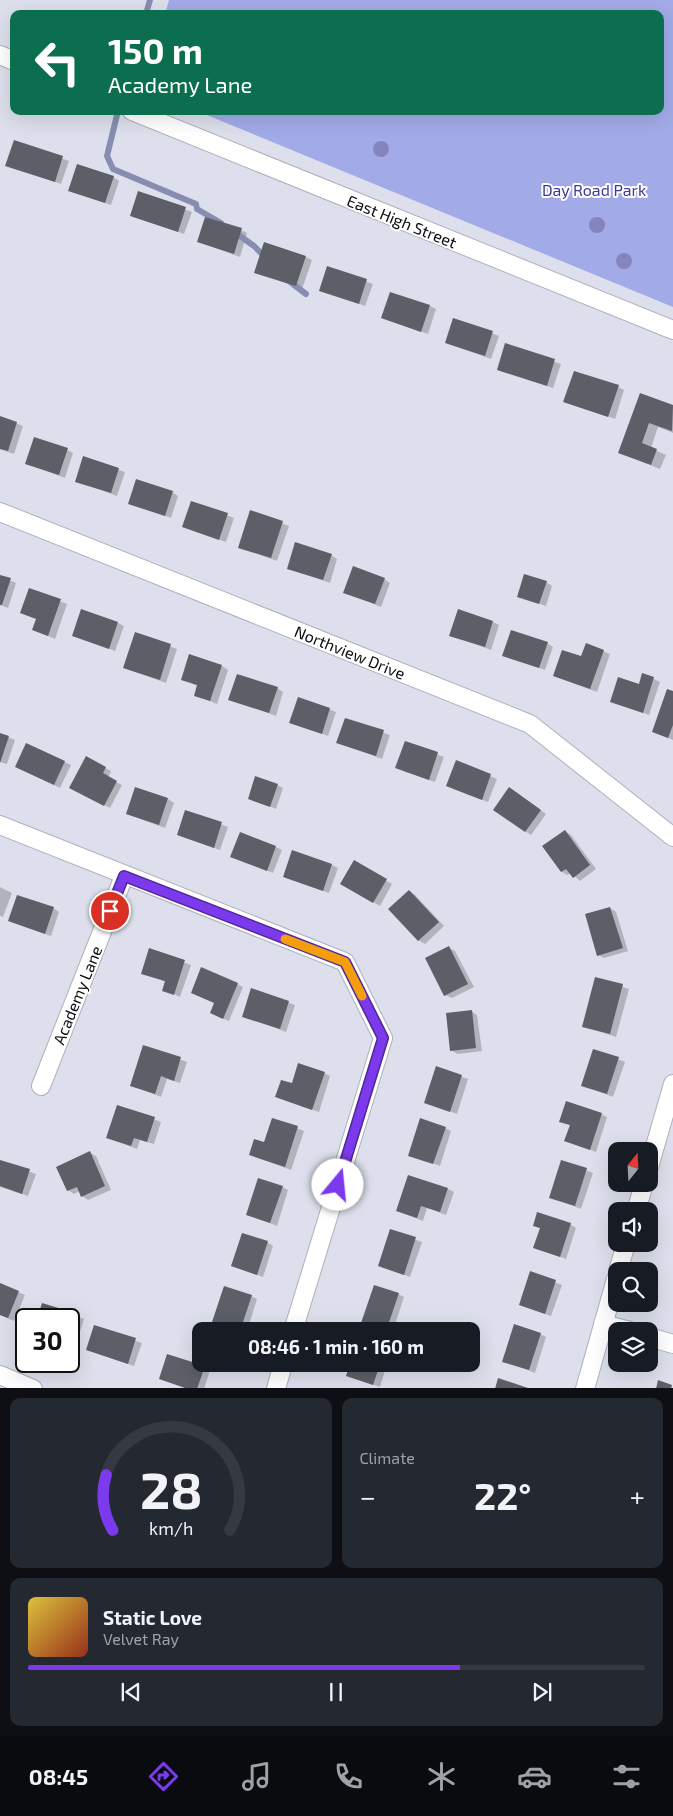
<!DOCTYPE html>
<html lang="en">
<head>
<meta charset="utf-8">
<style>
  :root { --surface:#171b24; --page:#242831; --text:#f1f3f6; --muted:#9ea1a6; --line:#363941; --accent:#7c3aed }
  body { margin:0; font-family:"Exo 2",sans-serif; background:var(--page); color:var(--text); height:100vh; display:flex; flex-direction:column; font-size:19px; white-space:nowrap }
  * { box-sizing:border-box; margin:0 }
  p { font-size:16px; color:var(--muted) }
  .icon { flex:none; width:28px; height:28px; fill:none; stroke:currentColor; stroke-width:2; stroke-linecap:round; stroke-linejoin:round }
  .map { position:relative; height:1388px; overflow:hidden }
  .sheet { display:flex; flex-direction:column; gap:10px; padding:10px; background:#0d0f14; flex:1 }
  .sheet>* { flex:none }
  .banner { position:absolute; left:10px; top:10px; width:654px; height:105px; border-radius:10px; box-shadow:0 5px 20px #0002; background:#0b6e4f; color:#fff; overflow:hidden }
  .needle { width:32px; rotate:18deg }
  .fabs { position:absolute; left:608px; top:1142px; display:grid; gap:10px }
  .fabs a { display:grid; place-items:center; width:50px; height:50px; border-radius:10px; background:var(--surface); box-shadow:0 5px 20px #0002; font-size:25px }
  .speed { position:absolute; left:15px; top:1308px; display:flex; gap:10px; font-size:25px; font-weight:700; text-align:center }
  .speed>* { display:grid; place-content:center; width:65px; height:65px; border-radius:50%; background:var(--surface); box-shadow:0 5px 20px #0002; line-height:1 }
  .speed .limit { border:2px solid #111; border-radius:8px; background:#fff; color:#111 }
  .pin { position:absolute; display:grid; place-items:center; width:42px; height:42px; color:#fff; margin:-21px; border:2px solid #fff; border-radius:50%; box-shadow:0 1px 5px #0007 }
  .me { position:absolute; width:55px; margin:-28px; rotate:17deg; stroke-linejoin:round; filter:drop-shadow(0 0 4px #0008) }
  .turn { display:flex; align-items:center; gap:18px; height:105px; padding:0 15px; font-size:22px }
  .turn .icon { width:65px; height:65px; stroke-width:2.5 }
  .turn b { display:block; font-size:35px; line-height:42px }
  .big { font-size:38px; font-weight:700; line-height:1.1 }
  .sheet .widget { flex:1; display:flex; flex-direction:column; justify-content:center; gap:8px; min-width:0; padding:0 18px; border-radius:10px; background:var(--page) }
  .sheet .dial { align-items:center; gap:0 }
  .dial svg { height:130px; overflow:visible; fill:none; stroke:var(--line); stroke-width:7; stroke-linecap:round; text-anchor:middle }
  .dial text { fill:var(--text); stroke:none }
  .song { display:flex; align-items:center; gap:15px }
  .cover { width:60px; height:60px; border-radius:8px; background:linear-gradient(135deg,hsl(50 70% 55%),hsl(10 70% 35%)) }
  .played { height:5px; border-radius:2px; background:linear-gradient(90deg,var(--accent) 70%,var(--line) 70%) }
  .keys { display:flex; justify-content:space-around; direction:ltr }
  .heat { display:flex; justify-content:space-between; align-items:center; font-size:28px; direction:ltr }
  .sheet .tiles { flex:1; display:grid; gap:10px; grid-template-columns:1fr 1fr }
  .widget:last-child { grid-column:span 2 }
  .trip { position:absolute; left:192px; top:1322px; width:288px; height:50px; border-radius:10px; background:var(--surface); box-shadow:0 5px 20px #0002; font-weight:700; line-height:50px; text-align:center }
  .tabs { display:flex; height:80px; justify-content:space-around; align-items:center; background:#090b0e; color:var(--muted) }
  .tabs .icon { width:35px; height:35px }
  .tabs .selected { color:var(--accent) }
  .tabs b { font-size:22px; color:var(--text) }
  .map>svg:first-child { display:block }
</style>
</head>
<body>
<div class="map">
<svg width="673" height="1389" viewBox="0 0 673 1389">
  <rect width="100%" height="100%" fill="#dde0ec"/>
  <path fill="#a2abe8" d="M169,0H673V307L197,111H660V14H165Z"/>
  <g fill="#0003">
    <path d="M14,141L69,161L61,184L7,165Z"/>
    <path d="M113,177L119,181L111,205L69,190Z"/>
    <path d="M139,193L192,212L184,234L131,215Z"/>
    <path d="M241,230L247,233L240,257L199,242Z"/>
    <path d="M306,257L312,260L302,289L255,272Z"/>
    <path d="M328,268L373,284L365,306L321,290Z"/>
    <path d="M430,306L436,309L428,334L382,318Z"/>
    <path d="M454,319L499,336L491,359L446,343Z"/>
    <path d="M506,345L561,364L553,388L498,369Z"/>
    <path d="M618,387L624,390L615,419L565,401Z"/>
    <path d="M641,394L673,406V433L658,427L651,448L666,455L660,469L620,453Z"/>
    <path d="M0,417L23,426L14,454L0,449Z"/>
    <path d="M67,450L73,453L65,478L27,464Z"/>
    <path d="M84,458L125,472L117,496L77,481Z"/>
    <path d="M172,492L178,496L171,518L130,503Z"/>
    <path d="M192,502L234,518L226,542L184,527Z"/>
    <path d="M251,512L289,526L277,561L239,547Z"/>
    <path d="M331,555L337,559L330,583L288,568Z"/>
    <path d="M0,576L16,583L8,608L0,605Z"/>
    <path d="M384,579L390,583L381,607L344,592Z"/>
    <path d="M546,582L552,586L546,606L518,596Z"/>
    <path d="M30,590L67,604L55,639L34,630L43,620Z"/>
    <path d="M493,622L499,625L491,650L451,635Z"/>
    <path d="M118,623L124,626L115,651L74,635Z"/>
    <path d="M136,634L177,649L166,683L124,668Z"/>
    <path d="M547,643L553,647L545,670L504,655Z"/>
    <path d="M586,645L610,654L597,692L554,676L582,658Z"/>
    <path d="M222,666L228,670L217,704L195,695L198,686L183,679Z"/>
    <path d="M643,674L660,682L649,715L612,702L639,685Z"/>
    <path d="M277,688L283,692L276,716L230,699Z"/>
    <path d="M673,693V740L654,732Z"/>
    <path d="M299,698L336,712L328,736L291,722Z"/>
    <path d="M345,719L390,735L382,759L338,743Z"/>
    <path d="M0,734L15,740L7,764L0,762Z"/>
    <path d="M406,742L444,757L435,782L403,771Z"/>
    <path d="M27,744L71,765L60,788L23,770Z"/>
    <path d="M86,758L111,771L108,778L122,785L110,808L77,791Z"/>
    <path d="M457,762L497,779L488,802L453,789Z"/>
    <path d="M277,785L283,788L276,809L249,798Z"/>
    <path d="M516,792L546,814L531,835L525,831Z"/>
    <path d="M168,799L174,803L165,828L127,814Z"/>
    <path d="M186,811L228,827L220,850L178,835Z"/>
    <path d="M565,831L571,835L596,869L580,881L571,873L567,875L561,871Z"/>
    <path d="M276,847L282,850L273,873L232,857Z"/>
    <path d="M354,862L392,884L380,906L342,884Z"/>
    <path d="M332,865L338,868L329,893L284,877Z"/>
    <path d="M0,887L12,893L3,917L0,916Z"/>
    <path d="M409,891L415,895L444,926L425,944L418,940Z"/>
    <path d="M53,908L59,912L51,936L10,921Z"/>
    <path d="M610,908L616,912L628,951L604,958L598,955Z"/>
    <path d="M449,948L455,951L474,987L452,998L445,995Z"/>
    <path d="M150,950L191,965L180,997L168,991L166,982L142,973Z"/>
    <path d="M596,978L629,989L616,1037L583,1026Z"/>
    <path d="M237,984L243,987L229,1021L217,1016L215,1003Z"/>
    <path d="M252,990L295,1005L286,1032L244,1016Z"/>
    <path d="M471,1011L477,1015L482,1051L458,1054L452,1051Z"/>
    <path d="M144,1046L187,1062L180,1083L167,1079L161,1097L131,1085Z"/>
    <path d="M594,1050L625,1062L613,1097L582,1085Z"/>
    <path d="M436,1068L468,1079L457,1114L425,1102Z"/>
    <path d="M324,1073L330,1076L319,1112L277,1097L293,1085Z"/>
    <path d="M118,1106L161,1122L154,1144L140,1140L137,1149L108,1138Z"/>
    <path d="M601,1114L607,1117L596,1152L566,1141L571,1126L561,1121Z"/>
    <path d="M273,1119L304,1131L291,1170L250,1155L265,1144Z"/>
    <path d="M445,1128L451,1131L440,1166L409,1155Z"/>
    <path d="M90,1153L96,1156L111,1190L88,1200L82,1196L80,1191L74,1194L68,1190Z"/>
    <path d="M0,1161L36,1174L28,1196L0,1187Z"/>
    <path d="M562,1161L593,1173L581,1209L550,1197Z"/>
    <path d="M282,1187L288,1190L277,1226L247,1214Z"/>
    <path d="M448,1189L454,1192L446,1215L427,1208L423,1221L397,1211Z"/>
    <path d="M570,1224L576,1228L566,1259L535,1247L541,1229L534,1225Z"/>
    <path d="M390,1231L422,1242L410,1277L379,1266Z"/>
    <path d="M267,1242L273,1246L263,1277L232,1266Z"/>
    <path d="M531,1273L562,1285L551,1316L520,1305Z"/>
    <path d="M0,1284L25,1295L14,1321L0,1315Z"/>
    <path d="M398,1294L404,1297L393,1331H386L363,1322Z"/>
    <path d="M251,1296L257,1299L247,1331H238L214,1322Z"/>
    <path d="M43,1304L84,1319L76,1344L69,1342V1319Z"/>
    <path d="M95,1326L142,1343L134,1366L88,1350Z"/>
    <path d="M540,1334L546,1337L535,1373L504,1361Z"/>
    <path d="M351,1364H387L380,1387L347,1375Z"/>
    <path d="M204,1367L210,1370L204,1389H187L161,1378Z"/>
  </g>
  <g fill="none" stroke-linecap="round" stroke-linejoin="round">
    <g stroke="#878db0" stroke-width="6">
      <path d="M146,14L150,0"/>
      <path d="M118,111L107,156L113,169L196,204L197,209L221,223"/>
      <path d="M233,231L254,246L266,258"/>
      <path d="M289,281L306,294"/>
    </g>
  </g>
  <g fill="#5c5e68">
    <path d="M14,140L63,156L55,182L5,166Z"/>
    <path d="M77,164L114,176L105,203L68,191Z"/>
    <path d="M138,191L186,207L178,232L130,216Z"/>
    <path d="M205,217L242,228L234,254L197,242Z"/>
    <path d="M264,242L306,256L296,286L254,273Z"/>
    <path d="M327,266L367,279L359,304L319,291Z"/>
    <path d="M390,292L430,305L421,332L381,318Z"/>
    <path d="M453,318L493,331L485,356L445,343Z"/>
    <path d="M505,343L555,359L547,386L497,370Z"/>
    <path d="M574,371L619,385L608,417L563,402Z"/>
    <path d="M640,393L673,405L672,431L649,423L642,443L657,449L651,465L618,453Z"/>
    <path d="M0,416L17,422L8,451L0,449Z"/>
    <path d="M34,437L68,448L59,475L25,464Z"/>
    <path d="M83,456L119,468L111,493L75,482Z"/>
    <path d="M136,479L173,491L165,516L128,504Z"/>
    <path d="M191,501L228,513L219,540L182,527Z"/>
    <path d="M250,510L283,521L271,558L238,548Z"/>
    <path d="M295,542L332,554L323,580L287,569Z"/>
    <path d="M353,566L385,578L375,604L343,593Z"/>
    <path d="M524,574L547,581L539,604L517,597Z"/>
    <path d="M0,575L11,578L2,605H0Z"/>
    <path d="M29,588L61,599L48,636L32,630L36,619L20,613Z"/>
    <path d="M81,609L118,622L109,649L72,636Z"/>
    <path d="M458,609L493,621L485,647L449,636Z"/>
    <path d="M511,630L548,642L539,668L502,656Z"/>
    <path d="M135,632L171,644L160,680L123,668Z"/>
    <path d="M586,643L604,650L590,689L553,676L562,650L581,656Z"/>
    <path d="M189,654L222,665L210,701L194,696L197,685L181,680Z"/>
    <path d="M642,673L654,677L643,713L610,702L618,677L639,684Z"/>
    <path d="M237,674L278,687L269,713L228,700Z"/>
    <path d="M667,689L673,691V725L668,738L652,732Z"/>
    <path d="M298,697L330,708L322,734L289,723Z"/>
    <path d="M345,718L384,730L376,756L336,743Z"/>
    <path d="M0,733L9,736L0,763Z"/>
    <path d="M405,741L438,752L429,780L395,768Z"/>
    <path d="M26,743L65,761L54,785L15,767Z"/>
    <path d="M86,756L106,767L103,773L117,781L104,806L69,788Z"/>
    <path d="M456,760L491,774L482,800L446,786Z"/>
    <path d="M255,776L278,784L270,807L248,799Z"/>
    <path d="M135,787L168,798L159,825L126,814Z"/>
    <path d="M509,787L541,810L525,832L493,810Z"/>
    <path d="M185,810L222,822L214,848L177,835Z"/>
    <path d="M565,830L590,865L573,878L566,869L561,872L542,846Z"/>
    <path d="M240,832L276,846L267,871L230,857Z"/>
    <path d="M292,850L332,864L323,891L283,877Z"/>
    <path d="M354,860L387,879L373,903L340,884Z"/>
    <path d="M409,890L439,922L418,941L388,909Z"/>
    <path d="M17,895L54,907L45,934L8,921Z"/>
    <path d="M610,907L623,948L597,956L585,914Z"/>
    <path d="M449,946L468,984L444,996L425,958Z"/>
    <path d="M149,948L185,960L174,995L162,991L165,981L141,974Z"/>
    <path d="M201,967L238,983L223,1019L210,1013L214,1003L191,993Z"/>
    <path d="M595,977L623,984L610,1034L582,1027Z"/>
    <path d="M251,988L289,1001L280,1029L242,1017Z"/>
    <path d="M472,1010L476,1048L450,1051L446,1013Z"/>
    <path d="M143,1045L181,1057L174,1081L161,1076L155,1094L130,1086Z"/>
    <path d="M593,1049L619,1057L607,1094L581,1086Z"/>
    <path d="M298,1063L325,1072L312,1110L275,1097L281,1080L292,1083Z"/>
    <path d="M436,1066L462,1075L450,1112L424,1103Z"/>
    <path d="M566,1101L602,1113L590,1150L564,1141L570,1125L559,1122Z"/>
    <path d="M117,1105L155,1117L147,1142L134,1138L131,1146L106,1138Z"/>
    <path d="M272,1118L298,1126L285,1167L249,1155L254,1139L264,1142Z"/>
    <path d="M420,1118L446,1127L433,1164L408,1156Z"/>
    <path d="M90,1151L105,1186L81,1197L77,1187L67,1191L56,1167Z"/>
    <path d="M0,1160L30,1169L22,1194L0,1186Z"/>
    <path d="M561,1160L587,1168L575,1206L549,1198Z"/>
    <path d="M408,1175L448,1188L440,1212L421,1206L417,1218L396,1211Z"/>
    <path d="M258,1178L283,1186L270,1223L246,1215Z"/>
    <path d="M537,1212L571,1223L560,1257L533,1248L540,1228L533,1226Z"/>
    <path d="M390,1229L416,1237L404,1275L378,1266Z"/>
    <path d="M242,1233L268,1241L257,1275L231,1266Z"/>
    <path d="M530,1271L556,1280L545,1314L519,1305Z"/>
    <path d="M0,1283L19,1291L8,1318L0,1315Z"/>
    <path d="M374,1285L399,1293L386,1331L361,1323Z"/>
    <path d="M224,1286L252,1295L240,1331L212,1322Z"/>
    <path d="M42,1303L78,1314L69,1343V1319H37Z"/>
    <path d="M514,1324L541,1333L529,1370L502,1362Z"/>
    <path d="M94,1325L136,1338L128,1364L86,1350Z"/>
    <path d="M167,1354L205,1366L197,1389H188L159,1379Z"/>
    <path d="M350,1364H380L373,1385L346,1376Z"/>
    <path d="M498,1378L528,1388V1389H495Z"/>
    <path d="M658,1380L672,1385L671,1389H656Z"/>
  </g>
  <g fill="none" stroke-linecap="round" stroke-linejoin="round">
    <defs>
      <g id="street">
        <path d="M0,55L14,61"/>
        <path d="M132,111L673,330"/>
        <path d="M0,512L530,724L673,837"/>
        <path d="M0,825L345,962L383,1038L293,1331"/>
        <path d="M41,1086L124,876"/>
        <path d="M649,1167L673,1084"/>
        <path d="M636,1211L644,1184"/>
        <path d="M618,1271L626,1244"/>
        <path d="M603,1324L630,1331"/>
        <path d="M649,1337L673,1344"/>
        <path d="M0,1375L33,1389"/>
        <path d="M276,1389L283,1364"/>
        <path d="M585,1389L616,1279"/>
      </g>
    </defs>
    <use href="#street" stroke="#aeb0bb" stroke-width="20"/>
    <use href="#street" stroke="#fff" stroke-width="18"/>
  </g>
  <g fill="#8485bc">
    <circle cx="381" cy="149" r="8"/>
    <circle cx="597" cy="225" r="8"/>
    <circle cx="624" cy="261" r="8"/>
  </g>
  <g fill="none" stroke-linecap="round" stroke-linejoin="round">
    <defs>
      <path id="route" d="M110,911L124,876L345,962L383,1038L338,1185"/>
    </defs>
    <use href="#route" stroke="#51269a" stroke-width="12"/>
    <use href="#route" stroke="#7c3aed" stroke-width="9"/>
    <path stroke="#f59e0b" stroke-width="9" d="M285,939L345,962L362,996"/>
  </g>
  <g text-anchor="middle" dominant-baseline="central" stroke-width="4" stroke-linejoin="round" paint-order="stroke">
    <g font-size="16" fill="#3b3b95" stroke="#fff">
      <text x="594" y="189">Day Road Park</text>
    </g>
    <g font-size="16" fill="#0b0c0f" stroke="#fff">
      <text transform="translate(402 221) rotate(22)">East High Street</text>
      <text transform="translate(350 652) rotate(22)">Northview Drive</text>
      <text transform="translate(77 995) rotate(-68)">Academy Lane</text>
    </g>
  </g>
</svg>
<div class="fabs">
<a><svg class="needle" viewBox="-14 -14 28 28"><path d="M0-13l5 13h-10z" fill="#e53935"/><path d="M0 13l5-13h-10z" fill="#9ea1a6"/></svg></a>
<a><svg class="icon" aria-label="sound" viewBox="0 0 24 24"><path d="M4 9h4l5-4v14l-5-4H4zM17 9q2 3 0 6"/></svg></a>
<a><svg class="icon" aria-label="search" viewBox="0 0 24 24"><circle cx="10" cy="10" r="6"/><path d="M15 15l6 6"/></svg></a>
<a><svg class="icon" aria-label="layers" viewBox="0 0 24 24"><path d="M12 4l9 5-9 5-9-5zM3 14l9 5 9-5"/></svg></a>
</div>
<div class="speed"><div class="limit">30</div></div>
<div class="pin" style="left:110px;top:911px;background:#d93025"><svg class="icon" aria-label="arrive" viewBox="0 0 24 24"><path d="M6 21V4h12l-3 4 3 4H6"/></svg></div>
<svg class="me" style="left:338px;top:1185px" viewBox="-20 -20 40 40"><circle r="19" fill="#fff"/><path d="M0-13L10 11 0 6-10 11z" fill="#7c3aed"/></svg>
<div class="trip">08:46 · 1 min · 160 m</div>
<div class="banner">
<div class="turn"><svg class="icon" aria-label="left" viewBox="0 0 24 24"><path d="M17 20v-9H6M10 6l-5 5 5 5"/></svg><div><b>150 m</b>Academy Lane</div></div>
</div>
</div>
<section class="sheet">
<div class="tiles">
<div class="widget dial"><svg viewBox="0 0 100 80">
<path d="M14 69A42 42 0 1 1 86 69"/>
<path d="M14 69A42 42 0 0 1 10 35" stroke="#7c3aed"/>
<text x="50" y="56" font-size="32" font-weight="700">28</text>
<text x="50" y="72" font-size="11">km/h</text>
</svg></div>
<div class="widget"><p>Climate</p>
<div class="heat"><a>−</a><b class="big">22°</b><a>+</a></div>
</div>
<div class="widget">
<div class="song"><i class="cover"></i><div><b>Static Love</b><p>Velvet Ray</p></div></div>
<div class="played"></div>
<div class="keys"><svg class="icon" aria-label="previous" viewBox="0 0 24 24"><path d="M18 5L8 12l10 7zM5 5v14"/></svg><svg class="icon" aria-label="pause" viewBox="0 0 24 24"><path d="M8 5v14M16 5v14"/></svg><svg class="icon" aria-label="next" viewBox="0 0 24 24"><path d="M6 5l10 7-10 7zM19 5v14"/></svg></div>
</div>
</div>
</section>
<nav class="tabs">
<b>08:45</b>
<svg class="icon selected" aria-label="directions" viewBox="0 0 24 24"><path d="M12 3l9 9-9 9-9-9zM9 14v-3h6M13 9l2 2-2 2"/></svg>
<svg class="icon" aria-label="music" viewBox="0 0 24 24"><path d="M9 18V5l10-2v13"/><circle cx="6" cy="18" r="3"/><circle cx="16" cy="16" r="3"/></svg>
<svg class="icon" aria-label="phone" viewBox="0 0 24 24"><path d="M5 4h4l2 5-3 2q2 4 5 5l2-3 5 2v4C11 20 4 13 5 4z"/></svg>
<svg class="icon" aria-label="climate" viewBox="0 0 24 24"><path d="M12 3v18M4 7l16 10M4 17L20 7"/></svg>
<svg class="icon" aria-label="car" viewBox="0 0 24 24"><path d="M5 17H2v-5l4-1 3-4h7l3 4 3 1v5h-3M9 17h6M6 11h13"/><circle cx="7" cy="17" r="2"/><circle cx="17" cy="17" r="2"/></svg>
<svg class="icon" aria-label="filters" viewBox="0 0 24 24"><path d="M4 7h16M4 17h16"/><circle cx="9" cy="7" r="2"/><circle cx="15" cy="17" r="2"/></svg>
</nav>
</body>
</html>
